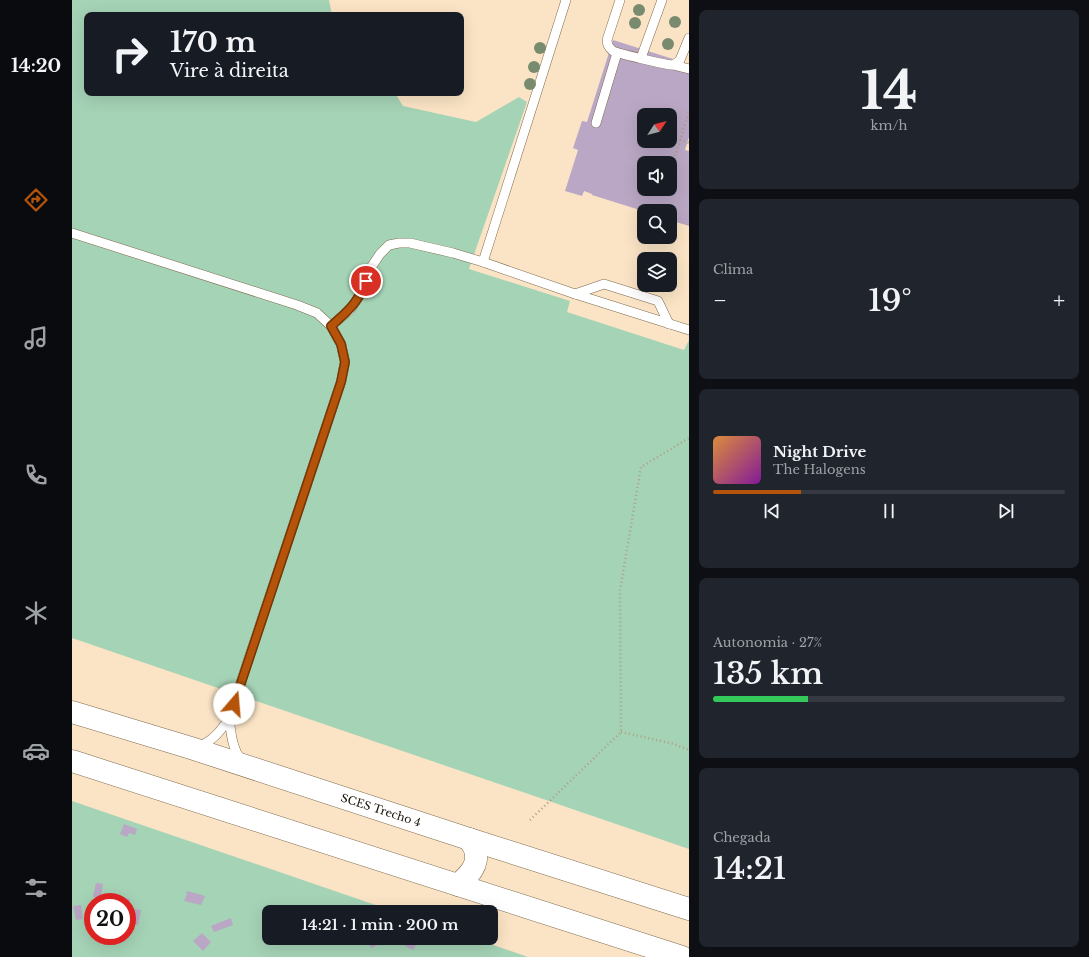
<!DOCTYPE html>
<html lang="pt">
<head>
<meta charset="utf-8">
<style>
  :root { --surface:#171b24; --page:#20242c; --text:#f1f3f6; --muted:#9ea1a6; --line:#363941; --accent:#b45309 }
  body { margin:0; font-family:"Libre Baskerville",serif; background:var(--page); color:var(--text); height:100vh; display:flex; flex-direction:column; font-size:15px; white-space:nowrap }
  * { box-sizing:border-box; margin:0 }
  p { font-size:13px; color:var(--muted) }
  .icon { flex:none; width:22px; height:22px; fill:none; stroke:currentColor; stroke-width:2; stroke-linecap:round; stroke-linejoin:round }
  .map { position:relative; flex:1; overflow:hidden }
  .drawer { display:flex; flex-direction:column; gap:10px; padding:10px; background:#0d0f14; width:400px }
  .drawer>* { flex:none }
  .banner { position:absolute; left:12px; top:12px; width:380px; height:84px; border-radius:8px; box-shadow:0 4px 16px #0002; background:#171b24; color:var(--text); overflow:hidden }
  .needle { width:26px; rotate:54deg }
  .buttons { position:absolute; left:565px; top:108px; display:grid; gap:8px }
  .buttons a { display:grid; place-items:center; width:40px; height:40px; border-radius:8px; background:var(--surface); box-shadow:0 4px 16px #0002; font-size:20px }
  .speed { position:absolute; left:12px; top:893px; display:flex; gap:8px; font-size:20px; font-weight:700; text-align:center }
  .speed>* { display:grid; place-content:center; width:52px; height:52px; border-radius:50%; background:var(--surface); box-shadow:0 4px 16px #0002; line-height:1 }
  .speed .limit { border:6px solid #d22; background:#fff; color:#111 }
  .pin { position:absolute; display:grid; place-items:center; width:34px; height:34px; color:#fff; margin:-17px; border:2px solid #fff; border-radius:50%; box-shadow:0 1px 4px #0007 }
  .me { position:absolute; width:44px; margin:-22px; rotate:18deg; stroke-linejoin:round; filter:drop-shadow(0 0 3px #0008) }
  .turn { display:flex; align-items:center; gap:14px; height:84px; padding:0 20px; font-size:18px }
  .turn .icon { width:52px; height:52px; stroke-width:2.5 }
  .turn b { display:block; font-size:28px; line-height:34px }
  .big { font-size:30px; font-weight:600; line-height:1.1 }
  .drawer .tile { flex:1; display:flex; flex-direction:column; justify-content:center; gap:6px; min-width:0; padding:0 14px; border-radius:8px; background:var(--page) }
  .drawer .dial { align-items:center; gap:0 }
  .dial b { font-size:52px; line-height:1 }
  .song { display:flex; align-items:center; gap:12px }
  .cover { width:48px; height:48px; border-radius:6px; background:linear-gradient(135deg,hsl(30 70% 55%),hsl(290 70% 35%)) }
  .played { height:4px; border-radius:2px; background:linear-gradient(90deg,var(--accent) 25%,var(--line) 25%) }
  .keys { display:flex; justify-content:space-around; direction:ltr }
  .heat { display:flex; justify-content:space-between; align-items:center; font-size:22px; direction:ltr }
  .charge { height:6px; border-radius:3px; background:linear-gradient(90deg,#34c759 27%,var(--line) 0) }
  .trip { position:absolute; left:190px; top:905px; width:236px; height:40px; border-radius:8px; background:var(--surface); box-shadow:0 4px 16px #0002; font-weight:600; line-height:40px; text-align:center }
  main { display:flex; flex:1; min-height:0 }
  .dock { display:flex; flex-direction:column; width:72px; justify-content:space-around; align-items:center; background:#090b0e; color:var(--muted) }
  .dock .icon { width:28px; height:28px }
  .dock .on { color:var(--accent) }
  .dock b { font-size:18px; color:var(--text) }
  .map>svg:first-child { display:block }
</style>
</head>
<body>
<main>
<nav class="dock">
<b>14:20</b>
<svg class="icon on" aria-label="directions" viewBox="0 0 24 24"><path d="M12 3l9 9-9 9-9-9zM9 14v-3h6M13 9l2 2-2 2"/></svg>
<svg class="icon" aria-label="music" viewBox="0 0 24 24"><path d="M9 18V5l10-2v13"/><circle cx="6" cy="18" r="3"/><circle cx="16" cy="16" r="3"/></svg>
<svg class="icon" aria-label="phone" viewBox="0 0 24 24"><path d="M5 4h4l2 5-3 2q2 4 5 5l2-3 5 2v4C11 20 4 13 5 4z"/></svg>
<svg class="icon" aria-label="climate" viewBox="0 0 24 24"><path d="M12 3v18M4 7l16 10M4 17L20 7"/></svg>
<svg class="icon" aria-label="car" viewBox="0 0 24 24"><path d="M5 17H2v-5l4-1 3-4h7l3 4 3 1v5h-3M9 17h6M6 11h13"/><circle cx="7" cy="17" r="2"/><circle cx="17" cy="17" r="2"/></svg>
<svg class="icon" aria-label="filters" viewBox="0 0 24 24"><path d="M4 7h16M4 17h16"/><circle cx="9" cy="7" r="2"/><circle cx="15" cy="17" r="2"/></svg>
</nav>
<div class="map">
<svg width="617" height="957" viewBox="0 0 617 957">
  <rect width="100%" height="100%" fill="#fbe4c5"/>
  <g fill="#a5d3b6" fill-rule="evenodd">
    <path d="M0,0H257L260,15H15V93H323L331,106L404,122L447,97L455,102L397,269L498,301L495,312L612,350L617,340V849L0,638Z"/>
    <path d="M0,801L324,912H197V938H401L456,957H0ZM21,902H55V936H21Z"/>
  </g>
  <g fill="#baa7c5" fill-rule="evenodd">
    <path d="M541,40L617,64V137L613,150L617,151V226L598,220V211H571L520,195V194L512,191L510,196L493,191L506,150L501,148L510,121L515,122ZM572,115H598V141H572ZM572,163H598V189H572Z"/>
    <path d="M52,824L65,829L63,835L57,833L55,837L48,834Z"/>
    <path d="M24,883L31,884L29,898L21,897Z"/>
    <path d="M115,891L133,896L129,905L112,901L115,894L114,893Z"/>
    <path d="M51,898L58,899L57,907H55V902H50Z"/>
    <path d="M9,905L11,919L4,920L1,906Z"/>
    <path d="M59,909L69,910L66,925L58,923L60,916L59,915Z"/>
    <path d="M159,918L161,925L142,932L139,926Z"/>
    <path d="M130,933L139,942L131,951L121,941Z"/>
    <path d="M303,938L306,945L299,948L295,941Z"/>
    <path d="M339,939L345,943L341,950L333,946Z"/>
  </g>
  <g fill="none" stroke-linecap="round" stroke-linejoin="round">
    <defs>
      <g id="service">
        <path d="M548,0L535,40C535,44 537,48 541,51C544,53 595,65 600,65C603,64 605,63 608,60L617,38"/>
        <path d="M569,58L590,0"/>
        <path d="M601,65L617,69"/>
        <path d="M524,123L545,53"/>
        <path d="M0,233L225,305L245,313L259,326L269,344L273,362L269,382L157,718C149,731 140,742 125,747"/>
        <path d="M411,262L494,0"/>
        <path d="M503,294L532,284L586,301L597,324"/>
        <path d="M259,326L278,310L290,292L298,269L308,254L317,245L327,243H338L381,253L411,262L503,294L617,330"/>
        <path d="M157,718C159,733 160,749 170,761"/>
      </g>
      <g id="secondary">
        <path d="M0,712L119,748L397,839L617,909"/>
        <path d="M0,761L610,957"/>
        <path d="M386,885C396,876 408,865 403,850C402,846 399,843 397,839"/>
      </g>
    </defs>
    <use href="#service" stroke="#7f6b4f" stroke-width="10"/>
    <use href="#secondary" stroke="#7f6b4f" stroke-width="23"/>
    <g stroke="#b09e86" stroke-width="2.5" stroke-dasharray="1 3" stroke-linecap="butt">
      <path d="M608,140L617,143"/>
      <path d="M603,156L617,112"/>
      <path d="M549,732L602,744L617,750"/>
      <path d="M458,820L549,732L548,590L569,467L617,438"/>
    </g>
    <use href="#service" stroke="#fff" stroke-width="9"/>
    <use href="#secondary" stroke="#fff" stroke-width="22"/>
  </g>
  <g fill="#798b6f">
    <circle cx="567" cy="10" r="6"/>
    <circle cx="603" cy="22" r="6"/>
    <circle cx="563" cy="23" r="6"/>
    <circle cx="596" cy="44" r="6"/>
    <circle cx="468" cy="48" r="6"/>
    <circle cx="462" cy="67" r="6"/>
    <circle cx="458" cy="84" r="6"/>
  </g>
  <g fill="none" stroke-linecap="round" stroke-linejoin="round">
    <defs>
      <path id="route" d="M162,704L269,382L273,362L269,344L259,326C276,311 286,303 294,281"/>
    </defs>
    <use href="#route" stroke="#753606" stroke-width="10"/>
    <use href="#route" stroke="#b45309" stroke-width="7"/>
  </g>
  <g text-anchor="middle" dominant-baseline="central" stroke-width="4" stroke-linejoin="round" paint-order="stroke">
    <g font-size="11" fill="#1b1308" stroke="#fff">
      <text transform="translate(309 810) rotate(18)">SCES Trecho 4</text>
    </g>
  </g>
</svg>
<div class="buttons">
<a><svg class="needle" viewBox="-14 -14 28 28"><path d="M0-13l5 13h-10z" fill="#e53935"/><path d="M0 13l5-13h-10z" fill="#9ea1a6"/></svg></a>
<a><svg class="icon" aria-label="sound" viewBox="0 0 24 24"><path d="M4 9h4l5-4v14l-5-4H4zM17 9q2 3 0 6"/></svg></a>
<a><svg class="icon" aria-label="search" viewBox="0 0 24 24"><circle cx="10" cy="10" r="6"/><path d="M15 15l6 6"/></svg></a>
<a><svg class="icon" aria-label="layers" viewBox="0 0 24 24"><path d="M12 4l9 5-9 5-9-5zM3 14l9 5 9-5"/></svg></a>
</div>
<div class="speed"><div class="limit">20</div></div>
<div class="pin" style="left:294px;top:281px;background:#d93025"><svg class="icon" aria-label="arrive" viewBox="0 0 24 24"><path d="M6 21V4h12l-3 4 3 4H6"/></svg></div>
<svg class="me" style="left:162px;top:704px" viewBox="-20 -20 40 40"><circle r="19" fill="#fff"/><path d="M0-13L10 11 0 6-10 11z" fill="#b45309"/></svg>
<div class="trip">14:21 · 1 min · 200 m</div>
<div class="banner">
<div class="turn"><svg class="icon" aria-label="right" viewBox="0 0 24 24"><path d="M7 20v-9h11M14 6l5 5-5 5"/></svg><div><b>170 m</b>Vire à direita</div></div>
</div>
</div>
<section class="drawer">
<div class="tile dial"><b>14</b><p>km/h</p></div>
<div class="tile"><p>Clima</p>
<div class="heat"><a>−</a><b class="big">19°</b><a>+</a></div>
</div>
<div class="tile">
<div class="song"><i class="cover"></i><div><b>Night Drive</b><p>The Halogens</p></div></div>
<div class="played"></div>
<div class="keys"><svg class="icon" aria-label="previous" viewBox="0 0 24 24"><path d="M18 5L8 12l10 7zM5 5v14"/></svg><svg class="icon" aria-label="pause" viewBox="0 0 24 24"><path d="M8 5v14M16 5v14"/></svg><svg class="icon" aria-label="next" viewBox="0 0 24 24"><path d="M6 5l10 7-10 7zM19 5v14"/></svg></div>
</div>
<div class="tile"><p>Autonomia · 27%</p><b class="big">135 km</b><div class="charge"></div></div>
<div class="tile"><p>Chegada</p><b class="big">14:21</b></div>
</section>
</main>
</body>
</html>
